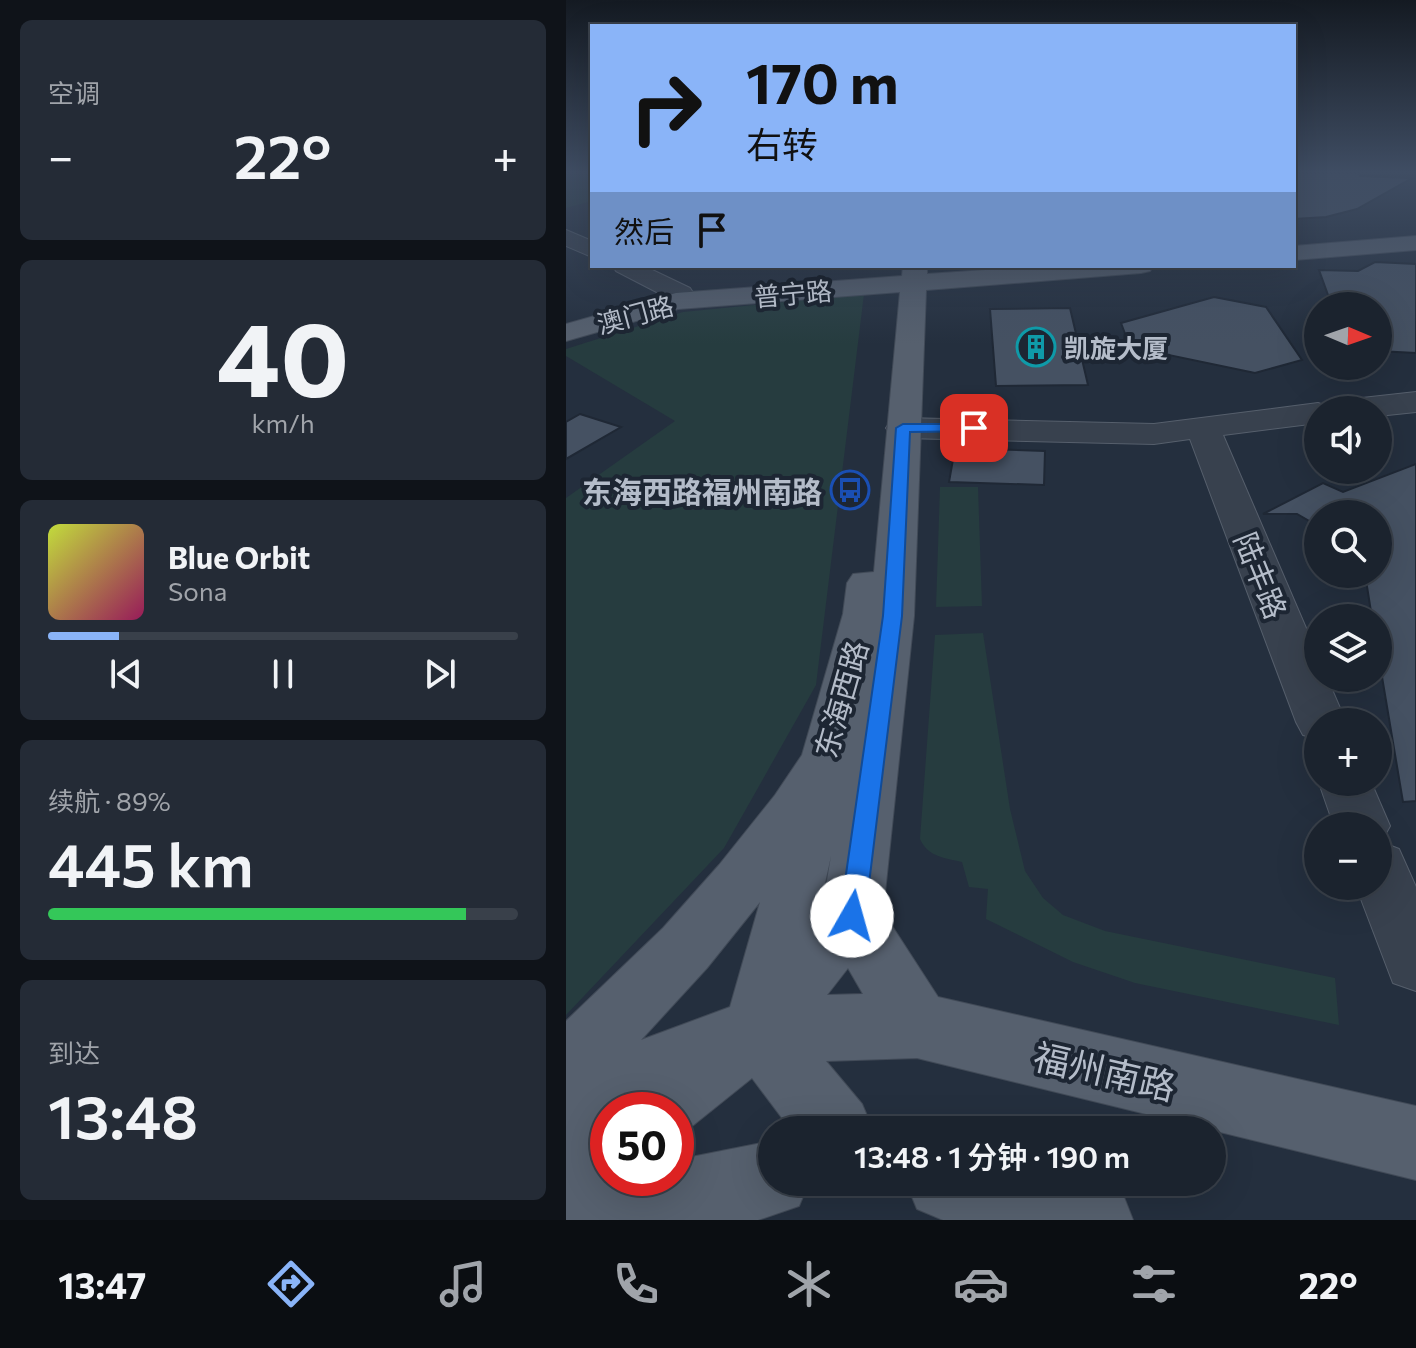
<!DOCTYPE html>
<html lang="zh">
<head>
<meta charset="utf-8">
<style>
  :root { --surface:#1b232e; --page:#242b36; --text:#f1f3f6; --muted:#a0a4aa; --line:#39404a; --accent:#8ab4f8 }
  body { margin:0; font-family:Commissioner,"Noto Sans SC",sans-serif; background:var(--page); color:var(--text); height:100vh; display:flex; flex-direction:column; font-size:30px; white-space:nowrap }
  * { box-sizing:border-box; margin:0 }
  p { font-size:26px; color:var(--muted) }
  .icon { flex:none; width:44px; height:44px; fill:none; stroke:currentColor; stroke-width:2; stroke-linecap:round; stroke-linejoin:round }
  .map { position:relative; flex:1; overflow:hidden }
  .sheet { display:flex; flex-direction:column; gap:20px; padding:20px; background:#0f1319; width:566px }
  .sheet>* { flex:none }
  .guide { position:absolute; left:24px; top:24px; width:706px; height:244px; border-radius:0px; box-shadow:0 8px 32px #0002,0 0 0 2px var(--line); background:#8ab4f8; color:#111; overflow:hidden }
  .needle { width:52px; rotate:92deg }
  .tools { position:absolute; left:738px; top:292px; display:grid; gap:16px }
  .tools a { display:grid; place-items:center; width:88px; height:88px; border-radius:50%; background:var(--surface); box-shadow:0 8px 32px #0002,0 0 0 2px var(--line); font-size:40px }
  .speed { position:absolute; left:24px; top:1092px; display:flex; gap:16px; font-size:40px; font-weight:700; text-align:center }
  .speed>* { display:grid; place-content:center; width:104px; height:104px; border-radius:50%; background:var(--surface); box-shadow:0 8px 32px #0002,0 0 0 2px var(--line); line-height:1 }
  .speed .limit { border:12px solid #d22; background:#fff; color:#111 }
  .pin { position:absolute; display:grid; place-items:center; width:68px; height:68px; color:#fff; margin:-34px; border-radius:16px; box-shadow:0 4px 12px #0006 }
  .me { position:absolute; width:88px; margin:-44px; rotate:7deg; stroke-linejoin:round; filter:drop-shadow(0 0 6px #0008) }
  .turn { display:flex; align-items:center; gap:28px; height:168px; padding:0 24px; font-size:36px }
  .turn .icon { width:104px; height:104px; stroke-width:2.5 }
  .turn b { display:block; font-size:56px; line-height:68px }
  .then { display:flex; align-items:center; height:76px; padding:0 24px; background:#0003; gap:16px; font-size:30px }
  .big { font-size:60px; font-weight:600; line-height:1.1 }
  .sheet .widget { flex:1; display:flex; flex-direction:column; justify-content:center; gap:12px; min-width:0; padding:0 28px; border-radius:12px; background:var(--page) }
  .sheet .dial { align-items:center; gap:0 }
  .dial b { font-size:104px; line-height:1 }
  .song { display:flex; align-items:center; gap:24px }
  .cover { width:96px; height:96px; border-radius:12px; background:linear-gradient(135deg,hsl(70 70% 55%),hsl(330 70% 35%)) }
  .played { height:8px; border-radius:4px; background:linear-gradient(90deg,var(--accent) 15%,var(--line) 15%) }
  .keys { display:flex; justify-content:space-around; direction:ltr }
  .heat { display:flex; justify-content:space-between; align-items:center; font-size:44px; direction:ltr }
  .charge { height:12px; border-radius:6px; background:linear-gradient(90deg,#34c759 89%,var(--line) 0) }
  .trip { position:absolute; left:192px; top:1116px; width:468px; height:80px; border-radius:40px; background:var(--surface); box-shadow:0 8px 32px #0002,0 0 0 2px var(--line); font-weight:600; line-height:80px; text-align:center }
  .dock { display:flex; height:128px; justify-content:space-around; align-items:center; background:#0b0e12; color:var(--muted) }
  .dock .icon { width:56px; height:56px }
  .dock .on { color:var(--accent) }
  .dock b { font-size:36px; color:var(--text) }
  main { display:flex; flex:1; min-height:0 }
  .map>svg:first-child { display:block }
</style>
</head>
<body>
<main>
<section class="sheet">
<div class="widget"><p>空调</p>
<div class="heat"><a>−</a><b class="big">22°</b><a>+</a></div>
</div>
<div class="widget dial"><b>40</b><p>km/h</p></div>
<div class="widget">
<div class="song"><i class="cover"></i><div><b>Blue Orbit</b><p>Sona</p></div></div>
<div class="played"></div>
<div class="keys"><svg class="icon" aria-label="previous" viewBox="0 0 24 24"><path d="M18 5L8 12l10 7zM5 5v14"/></svg><svg class="icon" aria-label="pause" viewBox="0 0 24 24"><path d="M8 5v14M16 5v14"/></svg><svg class="icon" aria-label="next" viewBox="0 0 24 24"><path d="M6 5l10 7-10 7zM19 5v14"/></svg></div>
</div>
<div class="widget"><p>续航 · 89%</p><b class="big">445 km</b><div class="charge"></div></div>
<div class="widget"><p>到达</p><b class="big">13:48</b></div>
</section>
<div class="map">
<svg width="850" height="1220" viewBox="0 0 850 1220">
  <rect width="100%" height="100%" fill="#242f3e"/>
  <g fill="#263c3f">
    <path d="M0,173H26V201L0,208Z"/>
    <path d="M298,294L250,685L158,848L0,1015V498L109,421L0,356V349L117,312Z"/>
    <path d="M374,487H412L416,606L370,607Z"/>
    <path d="M417,633L444,809L459,871L477,898L497,915L539,931L769,978L773,1025L569,983L507,962L420,919L422,889L403,887L396,862C379,858 362,857 354,839L369,635Z"/>
  </g>
  <g fill="#455162" stroke="#1f2835" stroke-width="2">
    <path d="M728,173H792L794,176L846,178L791,209L760,217L728,219Z"/>
    <path d="M809,262L850,264V353L812,351V306H766L753,270L792,271Z"/>
    <path d="M648,297L700,307L736,360L689,373L564,347L555,323Z"/>
    <path d="M504,308L522,385L430,386L424,309Z"/>
    <path d="M14,414L55,427L0,459V422Z"/>
    <path d="M389,448L479,451L478,485L383,482Z"/>
    <path d="M850,464V801L837,802L812,653V618H806L799,574H812V514H752V526L731,514H697L757,483L777,492Z"/>
  </g>
  <g fill="none" stroke-linecap="round" stroke-linejoin="round">
    <defs>
      <g id="minor">
        <path d="M0,230L26,241V257L0,246Z"/>
        <path d="M47,266H78L124,288L128,294L124,300H106L50,271Z"/>
        <path d="M850,392V412L812,416V410H752V423L657,435L752,656V678H761L780,722H752V739L737,735L730,722L624,439L588,444L337,438L325,435L320,428L325,421L337,418L588,424L752,403L764,407L778,400Z"/>
        <path d="M752,780L805,782L824,826L815,842L833,849L850,887V991L827,983L790,886H812V826H768Z"/>
      </g>
      <g id="major">
        <path d="M850,236V250L728,260V246Z"/>
        <path d="M337,266H361V274L476,266H587L584,271L575,273L360,290L348,616L317,912L372,997L850,1106V1180L351,1058L260,1061L296,1104L307,1130H225L186,1078L110,1139V1110H42V1178H110V1160L206,1141V1182H243L233,1206L192,1220H0V1021L97,928L153,865L209,795L236,755L277,614L281,583L287,574L308,572L334,292L112,309L0,341V324L110,293L336,276ZM265,856L257,905L253,910ZM194,902L164,1007L75,1040L141,968ZM282,968L297,994L261,995Z"/>
        <path d="M340,1182H531L556,1192L567,1220H377L351,1209Z"/>
      </g>
    </defs>
    <use href="#minor" stroke="#565f6c" stroke-width="2"/>
    <use href="#major" stroke="#414a57" stroke-width="2"/>
    <use href="#minor" fill="#38414e" fill-rule="evenodd"/>
    <use href="#major" fill="#56606e" fill-rule="evenodd"/>
  </g>
  <linearGradient id="sky" x2="0" y2="1"><stop stop-color="#141a22"/><stop offset="0.5" stop-color="#3f4d63"/><stop offset="1" stop-color="#3f4d63" stop-opacity="0"/></linearGradient>
  <rect width="850" height="344" fill="url(#sky)"/>
  <path fill="#1a73e8" stroke="#114b97" stroke-width="2" d="M408,424L413,425V431L344,432L336,616L299,916L295,924L286,928L277,924L274,916L317,616L330,428L337,424Z"/>
  <defs>
    <symbol id="building-ring" viewBox="-11 -11 22 22"><circle r="9.5" fill="#1d2633" stroke="#0f9aa8" stroke-width="1.5"/><path d="M-4-6H4V6H1V3H-1V6H-4ZM-2.5-4.3h1.7v1.8h-1.7ZM.8-4.3h1.7v1.8H.8ZM-2.5-1h1.7V.8h-1.7ZM.8-1h1.7V.8H.8Z" fill="#0f9aa8"/></symbol>
    <symbol id="bus-ring" viewBox="-11 -11 22 22"><circle r="9.5" fill="#1d2633" stroke="#1a4fb4" stroke-width="1.5"/><path d="M-5-6H5V4H4V6H2V4H-2V6H-4V4H-5ZM-3.5-4V0h7V-4ZM-3.5 1.2v1.5H-2V1.2ZM2 1.2v1.5H3.5V1.2Z" fill="#1a4fb4"/></symbol>
  </defs>
  <g fill-rule="evenodd">
    <use href="#building-ring" x="448" y="325" width="44" height="44"/>
    <use href="#bus-ring" x="262" y="468" width="44" height="44"/>
  </g>
  <g text-anchor="middle" dominant-baseline="central" stroke-width="8" stroke-linejoin="round" paint-order="stroke">
    <g font-size="26" fill="#b4bcc9" stroke="#1d2633">
      <text transform="translate(227 293) rotate(-5)">普宁路</text>
      <text transform="translate(69 314) rotate(-15)">澳门路</text>
    </g>
    <g font-size="26" font-weight="bold" fill="#b4bcc9" stroke="#1d2633" text-anchor="start">
      <text x="498" y="347">凯旋大厦</text>
    </g>
    <g font-size="30" font-weight="bold" fill="#b4bcc9" stroke="#1d2633" text-anchor="end">
      <text x="256" y="490">东海西路福州南路</text>
    </g>
    <g font-size="30" fill="#b4bcc9" stroke="#1d2633">
      <text transform="translate(696 575) rotate(68)">陆丰路</text>
      <text transform="translate(274 699) rotate(-74)">东海西路</text>
    </g>
    <g font-size="36" fill="#b4bcc9" stroke="#1d2633">
      <text transform="translate(539 1070) rotate(13)">福州南路</text>
    </g>
  </g>
</svg>
<div class="tools">
<a><svg class="needle" viewBox="-14 -14 28 28"><path d="M0-13l5 13h-10z" fill="#e53935"/><path d="M0 13l5-13h-10z" fill="#a0a4aa"/></svg></a>
<a><svg class="icon" aria-label="sound" viewBox="0 0 24 24"><path d="M4 9h4l5-4v14l-5-4H4zM17 9q2 3 0 6"/></svg></a>
<a><svg class="icon" aria-label="search" viewBox="0 0 24 24"><circle cx="10" cy="10" r="6"/><path d="M15 15l6 6"/></svg></a>
<a><svg class="icon" aria-label="layers" viewBox="0 0 24 24"><path d="M12 4l9 5-9 5-9-5zM3 14l9 5 9-5"/></svg></a>
<a>+</a>
<a>−</a>
</div>
<div class="speed"><div class="limit">50</div></div>
<div class="pin" style="left:408px;top:428px;background:#d93025"><svg class="icon" aria-label="arrive" viewBox="0 0 24 24"><path d="M6 21V4h12l-3 4 3 4H6"/></svg></div>
<svg class="me" style="left:286px;top:916px" viewBox="-20 -20 40 40"><circle r="19" fill="#fff"/><path d="M0-13L10 11 0 6-10 11z" fill="#1a73e8"/></svg>
<div class="trip">13:48 · 1 分钟 · 190 m</div>
<div class="guide">
<div class="turn"><svg class="icon" aria-label="right" viewBox="0 0 24 24"><path d="M7 20v-9h11M14 6l5 5-5 5"/></svg><div><b>170 m</b>右转</div></div>
<div class="then">然后<svg class="icon" aria-label="arrive" viewBox="0 0 24 24"><path d="M6 21V4h12l-3 4 3 4H6"/></svg></div>
</div>
</div>
</main>
<nav class="dock">
<b>13:47</b>
<svg class="icon on" aria-label="directions" viewBox="0 0 24 24"><path d="M12 3l9 9-9 9-9-9zM9 14v-3h6M13 9l2 2-2 2"/></svg>
<svg class="icon" aria-label="music" viewBox="0 0 24 24"><path d="M9 18V5l10-2v13"/><circle cx="6" cy="18" r="3"/><circle cx="16" cy="16" r="3"/></svg>
<svg class="icon" aria-label="phone" viewBox="0 0 24 24"><path d="M5 4h4l2 5-3 2q2 4 5 5l2-3 5 2v4C11 20 4 13 5 4z"/></svg>
<svg class="icon" aria-label="climate" viewBox="0 0 24 24"><path d="M12 3v18M4 7l16 10M4 17L20 7"/></svg>
<svg class="icon" aria-label="car" viewBox="0 0 24 24"><path d="M5 17H2v-5l4-1 3-4h7l3 4 3 1v5h-3M9 17h6M6 11h13"/><circle cx="7" cy="17" r="2"/><circle cx="17" cy="17" r="2"/></svg>
<svg class="icon" aria-label="filters" viewBox="0 0 24 24"><path d="M4 7h16M4 17h16"/><circle cx="9" cy="7" r="2"/><circle cx="15" cy="17" r="2"/></svg>
<b>22°</b>
</nav>
</body>
</html>
